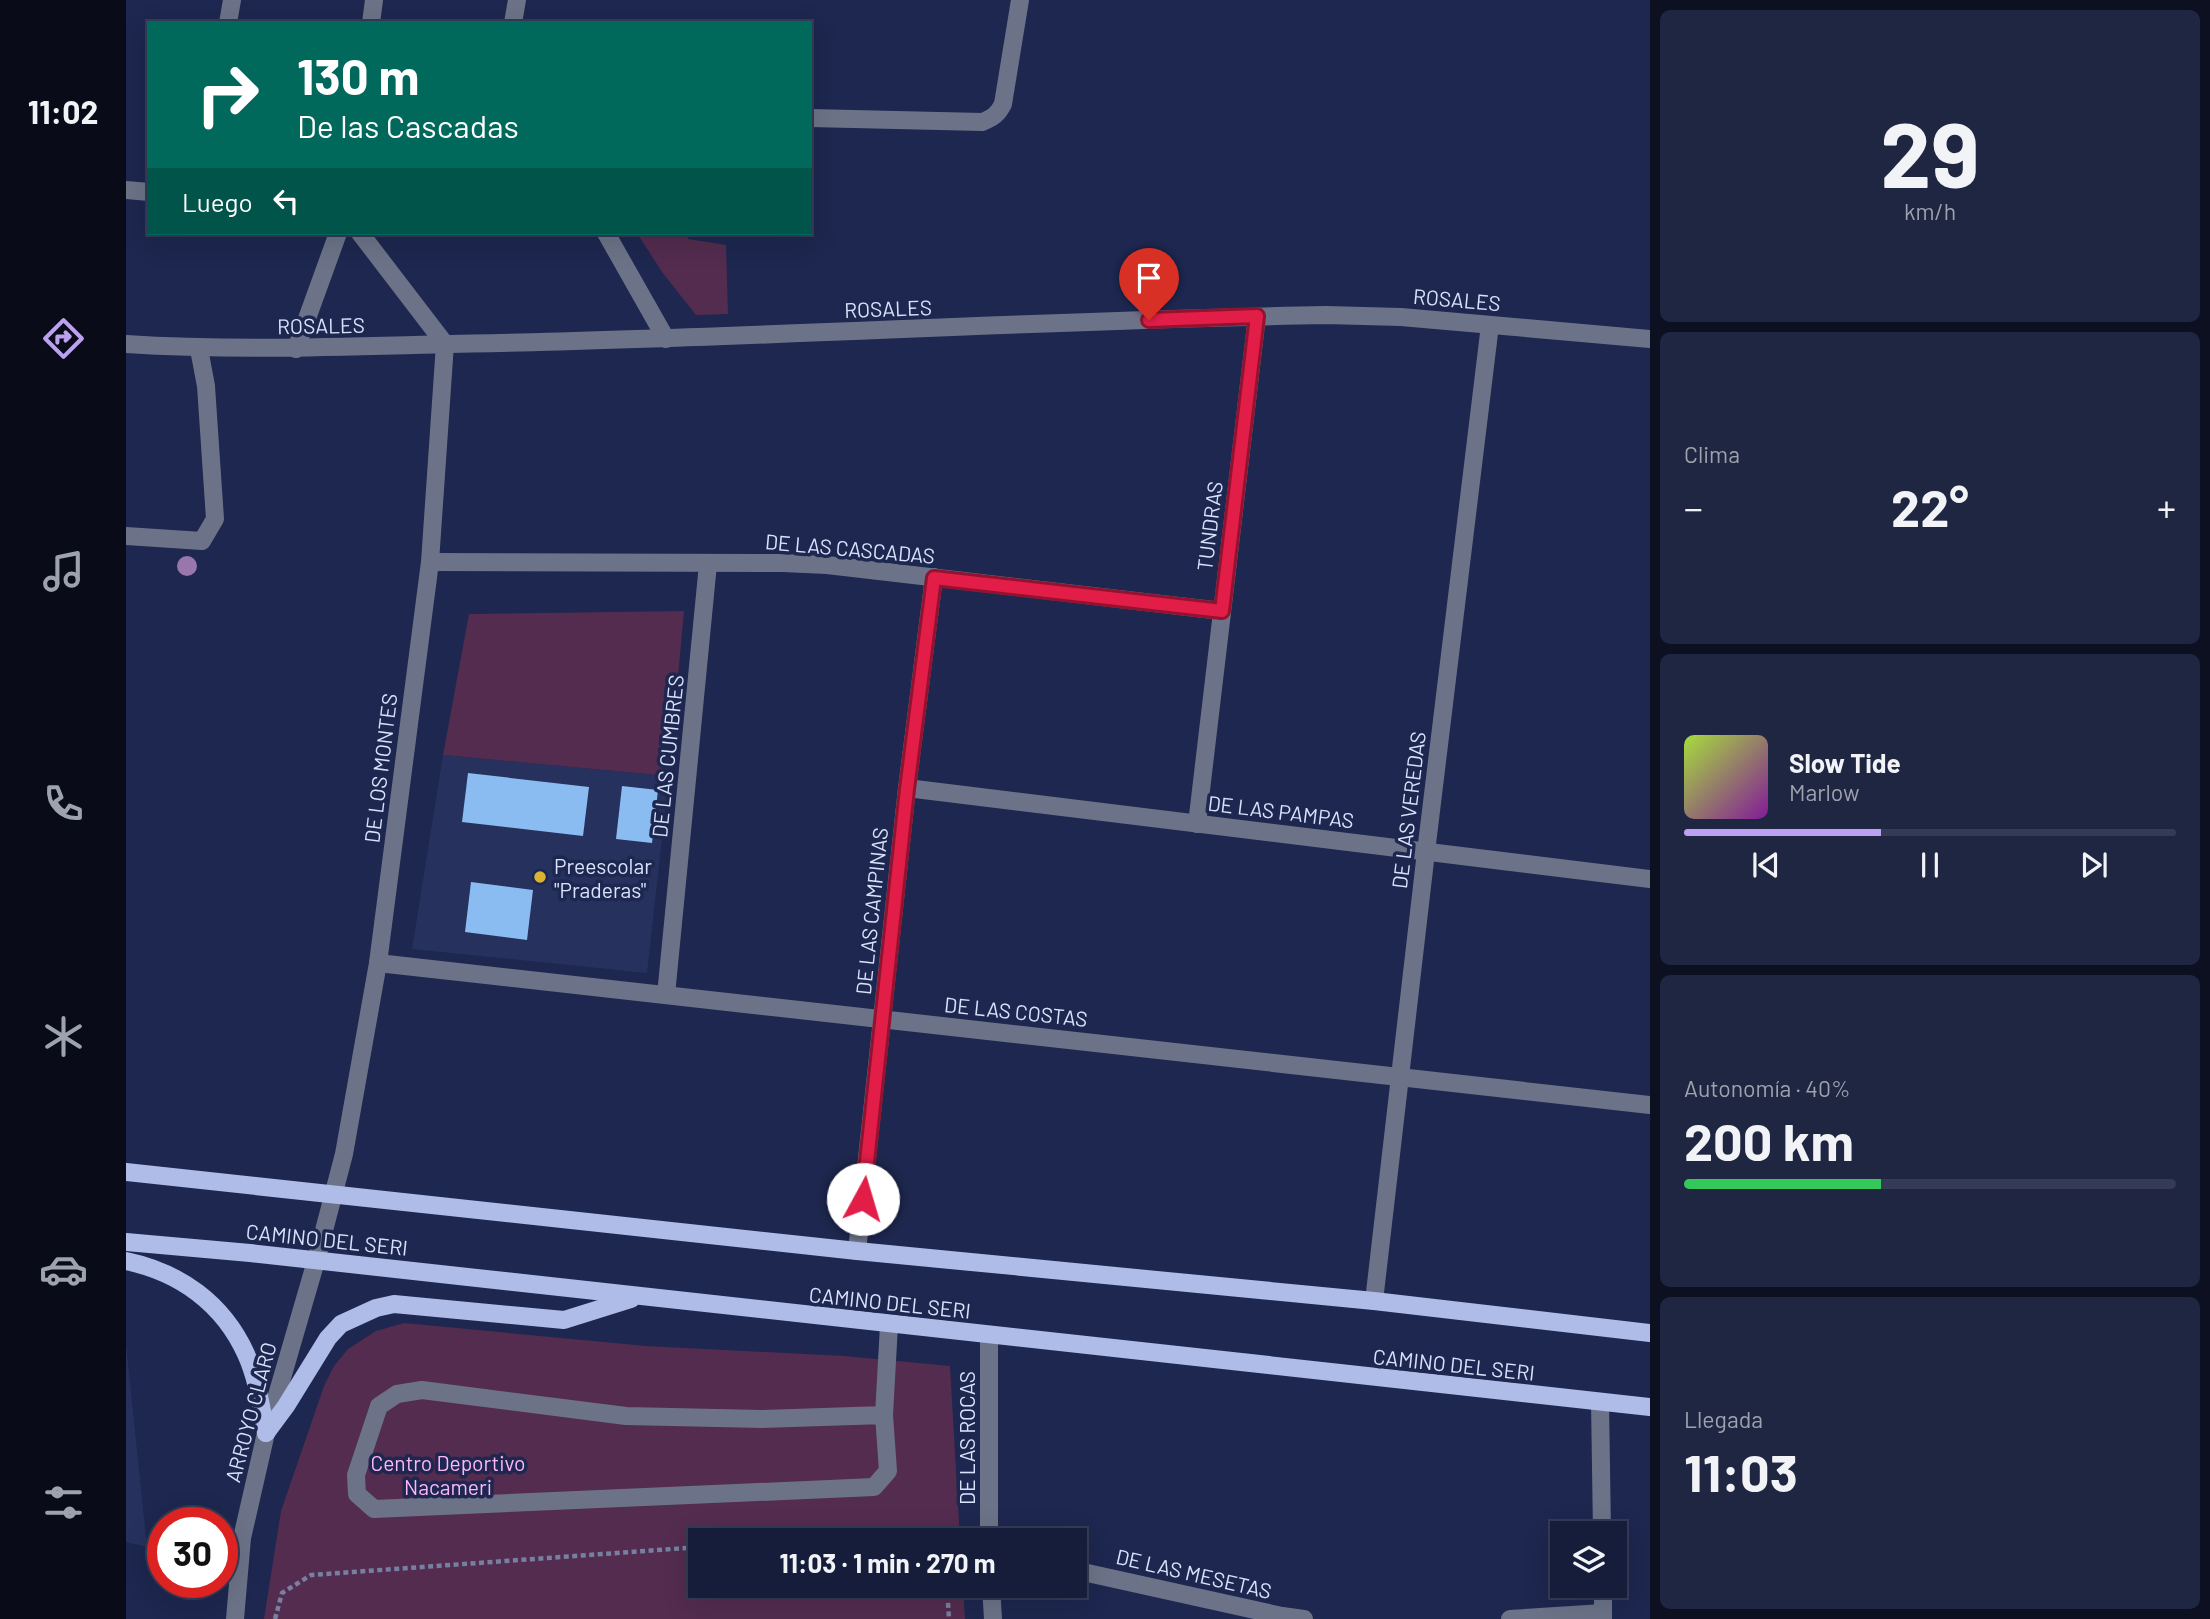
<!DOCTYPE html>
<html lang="es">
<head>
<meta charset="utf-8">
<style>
  :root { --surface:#161d3b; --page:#1f2642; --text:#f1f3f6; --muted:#9ea2af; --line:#353b55; --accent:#bca0f2 }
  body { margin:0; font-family:Barlow,sans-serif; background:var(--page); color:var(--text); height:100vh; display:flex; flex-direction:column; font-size:26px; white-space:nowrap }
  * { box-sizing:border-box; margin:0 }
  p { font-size:23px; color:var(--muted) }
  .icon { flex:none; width:38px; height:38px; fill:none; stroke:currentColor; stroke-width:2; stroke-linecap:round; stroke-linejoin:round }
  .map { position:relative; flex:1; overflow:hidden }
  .sheet { display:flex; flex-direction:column; gap:10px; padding:10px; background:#0c1020; width:560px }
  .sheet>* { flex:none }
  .guide { position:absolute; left:21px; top:21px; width:665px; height:214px; border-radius:0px; box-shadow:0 7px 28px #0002,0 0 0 2px var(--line); background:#00695c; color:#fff; overflow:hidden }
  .buttons { position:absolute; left:1424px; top:1521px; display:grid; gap:14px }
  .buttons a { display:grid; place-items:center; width:77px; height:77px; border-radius:0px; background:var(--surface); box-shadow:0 7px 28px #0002,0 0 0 2px var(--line); font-size:35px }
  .speed { position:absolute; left:21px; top:1507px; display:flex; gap:14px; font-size:35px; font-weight:700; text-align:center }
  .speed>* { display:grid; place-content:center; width:91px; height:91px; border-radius:50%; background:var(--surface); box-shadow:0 7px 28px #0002,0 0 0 2px var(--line); line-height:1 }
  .speed .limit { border:10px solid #d22; background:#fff; color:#111 }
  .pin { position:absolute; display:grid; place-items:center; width:60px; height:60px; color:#fff; margin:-72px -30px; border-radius:50% 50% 50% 0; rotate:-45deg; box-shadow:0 0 7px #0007 }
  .pin .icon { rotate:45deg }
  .me { position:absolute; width:77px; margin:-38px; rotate:6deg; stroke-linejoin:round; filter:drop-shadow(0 0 5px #0008) }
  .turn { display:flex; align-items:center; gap:24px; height:147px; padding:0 35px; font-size:32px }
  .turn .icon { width:91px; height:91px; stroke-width:2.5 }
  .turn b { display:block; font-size:49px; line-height:60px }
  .then { display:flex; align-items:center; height:66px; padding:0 35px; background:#0003; gap:14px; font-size:26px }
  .big { font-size:52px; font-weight:700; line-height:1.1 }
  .sheet .card { flex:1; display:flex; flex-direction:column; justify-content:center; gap:10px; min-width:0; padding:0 24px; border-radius:10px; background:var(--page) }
  .sheet .dial { align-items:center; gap:0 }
  .dial b { font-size:91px; line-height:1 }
  .song { display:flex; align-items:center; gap:21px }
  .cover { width:84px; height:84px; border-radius:10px; background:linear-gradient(135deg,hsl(80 70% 55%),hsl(290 70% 35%)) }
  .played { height:7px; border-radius:4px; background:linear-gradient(90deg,var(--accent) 40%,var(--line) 40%) }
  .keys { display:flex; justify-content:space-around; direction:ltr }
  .heat { display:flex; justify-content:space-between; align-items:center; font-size:38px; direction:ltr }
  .charge { height:10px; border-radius:5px; background:linear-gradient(90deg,#34c759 40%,var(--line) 0) }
  .trip { position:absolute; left:562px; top:1528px; width:399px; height:70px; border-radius:0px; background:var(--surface); box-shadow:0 7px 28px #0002,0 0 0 2px var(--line); font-weight:700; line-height:70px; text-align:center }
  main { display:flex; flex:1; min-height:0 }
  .dock { display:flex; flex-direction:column; width:126px; justify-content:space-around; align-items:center; background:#090c18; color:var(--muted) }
  .dock .icon { width:49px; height:49px }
  .dock .active { color:var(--accent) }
  .dock b { font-size:32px; color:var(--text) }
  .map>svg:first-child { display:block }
</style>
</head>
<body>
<main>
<nav class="dock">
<b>11:02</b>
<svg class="icon active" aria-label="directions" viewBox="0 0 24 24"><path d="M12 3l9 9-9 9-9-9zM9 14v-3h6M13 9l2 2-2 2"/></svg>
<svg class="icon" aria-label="music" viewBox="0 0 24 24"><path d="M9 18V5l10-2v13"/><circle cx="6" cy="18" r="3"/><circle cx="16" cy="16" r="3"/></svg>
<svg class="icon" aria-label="phone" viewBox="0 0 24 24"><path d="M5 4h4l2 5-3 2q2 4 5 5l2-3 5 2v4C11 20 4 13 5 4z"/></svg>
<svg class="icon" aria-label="climate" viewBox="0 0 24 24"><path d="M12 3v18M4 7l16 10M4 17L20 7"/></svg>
<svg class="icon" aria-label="car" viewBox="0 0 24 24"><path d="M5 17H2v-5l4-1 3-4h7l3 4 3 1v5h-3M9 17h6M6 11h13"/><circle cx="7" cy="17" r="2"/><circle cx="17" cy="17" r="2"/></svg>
<svg class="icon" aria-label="filters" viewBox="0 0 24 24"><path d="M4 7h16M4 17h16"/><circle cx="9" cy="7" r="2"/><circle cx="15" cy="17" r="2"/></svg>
</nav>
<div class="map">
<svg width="1524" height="1619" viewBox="0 0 1524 1619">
  <rect width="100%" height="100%" fill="#1d274f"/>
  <g fill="#26315e">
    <path d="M317,755L543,776L521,973L286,949Z"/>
    <path d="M0,1344L21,1547L0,1542Z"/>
  </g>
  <g fill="#532c4f">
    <path d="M511,233H562V239L600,245L602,314L570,315L536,272Z"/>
    <path d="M558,611L543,776L317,755L343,614Z"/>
    <path d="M278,1323L520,1346L719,1356L824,1366L834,1540H574V1586H837L839,1619H138L155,1511L198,1386L208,1366L222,1349L250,1331Z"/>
  </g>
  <g fill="#8abcf2">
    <path d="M342,773L463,787L457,836L336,822Z"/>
    <path d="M496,786L532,790L526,843L490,839Z"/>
    <path d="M345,882L407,890L401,940L339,932Z"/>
  </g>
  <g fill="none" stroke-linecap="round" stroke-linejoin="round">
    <g stroke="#7680a1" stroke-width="4.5" stroke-dasharray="5 3.5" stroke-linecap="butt">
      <path d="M684,1540L787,1534L802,1536L807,1540"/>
      <path d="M821,1586L823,1619"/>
      <path d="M149,1619L156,1593L185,1575L574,1547"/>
    </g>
    <g stroke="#6c7388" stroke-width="18">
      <path d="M102,23L106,0"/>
      <path d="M245,23L248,0"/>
      <path d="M387,23L391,0"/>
      <path d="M684,118L856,122C867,118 872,114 877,104L894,0"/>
      <path d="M0,190L23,192"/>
      <path d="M480,233L540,339"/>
      <path d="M0,344C125,352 249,345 374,343C650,337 925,320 1200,315L1275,317L1524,339"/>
      <path d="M170,349L212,233"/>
      <path d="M0,536L76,541L89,519L80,386L73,349"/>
      <path d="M304,562L657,563L701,565L1096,611"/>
      <path d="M781,788L1524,879"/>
      <path d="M1071,824L1131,316"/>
      <path d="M252,963L1524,1105"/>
      <path d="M540,995L582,564"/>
      <path d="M731,1251L781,788L808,577"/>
      <path d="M1248,1301L1300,852L1364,325"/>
      <path d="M863,1335V1540"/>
      <path d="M1474,1402L1476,1533"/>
      <path d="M758,1415L636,1419L500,1416L296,1390L271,1394L253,1406L230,1475L231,1494L248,1509L748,1487L762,1471L758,1415L763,1325"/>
      <path d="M948,1570L1156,1616L1178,1619"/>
      <path d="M865,1586L867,1619"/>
      <path d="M1477,1586V1619"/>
      <path d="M109,1619L116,1538L140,1433L190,1261L218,1154L252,963L304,562L319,344L234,233"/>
      <path d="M1384,1619L1477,1613"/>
    </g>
    <g stroke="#aebce7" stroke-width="18">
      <path d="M0,1172L731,1251L1248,1301L1524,1333"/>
      <path d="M0,1242L124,1253L1524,1407"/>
      <path d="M0,1261C53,1272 97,1303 120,1354C131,1378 135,1406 140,1433"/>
      <path d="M140,1433L160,1406L202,1338L215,1324L250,1308L268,1304L438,1320L505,1299"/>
    </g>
  </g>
  <circle fill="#9976ab" cx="61" cy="566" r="10"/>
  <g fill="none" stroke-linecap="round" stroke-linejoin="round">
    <defs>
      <path id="route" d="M737,1199L781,789L808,578L1096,611L1131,316L1023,320"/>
    </defs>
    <use href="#route" stroke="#92132f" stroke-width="18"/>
    <use href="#route" stroke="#e11d48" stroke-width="12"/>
  </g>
  <circle fill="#dab333" stroke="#1d274f" stroke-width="2.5" cx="414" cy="877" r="7"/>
  <g text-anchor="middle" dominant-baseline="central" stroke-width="7" stroke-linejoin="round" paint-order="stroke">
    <g font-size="21" fill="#d9e2fc" stroke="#1d274f">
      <text transform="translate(1331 299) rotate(5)">ROSALES</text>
      <text transform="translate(762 308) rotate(-2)">ROSALES</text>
      <text transform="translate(195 325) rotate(-1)">ROSALES</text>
      <text transform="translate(1083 526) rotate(-83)">TUNDRAS</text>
      <text transform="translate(724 548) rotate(5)">DE LAS CASCADAS</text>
      <text transform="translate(541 756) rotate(-84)">DE LAS CUMBRES</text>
      <text transform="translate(254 768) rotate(-83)">DE LOS MONTES</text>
      <text transform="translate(1282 810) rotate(-83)">DE LAS VEREDAS</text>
      <text transform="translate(1155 811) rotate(7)">DE LAS PAMPAS</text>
      <text transform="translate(745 911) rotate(-84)">DE LAS CAMPINAS</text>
      <text transform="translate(890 1011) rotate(6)">DE LAS COSTAS</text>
      <text transform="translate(201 1239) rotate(6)">CAMINO DEL SERI</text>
      <text transform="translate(764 1302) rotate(6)">CAMINO DEL SERI</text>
      <text transform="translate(1328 1364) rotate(6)">CAMINO DEL SERI</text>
      <text transform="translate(124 1412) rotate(-75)">ARROYO CLARO</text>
      <text transform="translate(840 1438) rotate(-90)">DE LAS ROCAS</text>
      <text transform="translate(1068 1573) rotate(13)">DE LAS MESETAS</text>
    </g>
    <g font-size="21" fill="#d9e2fc" stroke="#1d274f" text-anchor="start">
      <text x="428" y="865">Preescolar<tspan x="428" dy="24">"Praderas"</tspan></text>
    </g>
    <g font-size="21" fill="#ffb6f6" stroke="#1d274f">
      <text x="322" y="1462">Centro Deportivo<tspan x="322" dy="24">Nacameri</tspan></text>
    </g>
  </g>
</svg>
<div class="buttons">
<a><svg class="icon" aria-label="layers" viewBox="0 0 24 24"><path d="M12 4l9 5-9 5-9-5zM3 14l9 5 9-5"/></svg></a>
</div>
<div class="speed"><div class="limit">30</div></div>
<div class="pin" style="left:1023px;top:320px;background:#d93025"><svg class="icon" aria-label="arrive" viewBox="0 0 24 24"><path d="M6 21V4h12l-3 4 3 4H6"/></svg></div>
<svg class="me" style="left:737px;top:1199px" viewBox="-20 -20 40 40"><circle r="19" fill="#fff"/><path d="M0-13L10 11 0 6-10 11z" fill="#e11d48"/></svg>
<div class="trip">11:03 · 1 min · 270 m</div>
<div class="guide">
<div class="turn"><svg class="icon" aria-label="right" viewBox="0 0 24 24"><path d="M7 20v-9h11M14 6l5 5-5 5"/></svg><div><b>130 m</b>De las Cascadas</div></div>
<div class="then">Luego<svg class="icon" aria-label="left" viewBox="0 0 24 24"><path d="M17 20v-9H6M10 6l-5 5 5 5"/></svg></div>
</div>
</div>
<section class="sheet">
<div class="card dial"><b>29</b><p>km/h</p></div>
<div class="card"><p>Clima</p>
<div class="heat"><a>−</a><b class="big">22°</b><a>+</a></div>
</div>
<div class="card">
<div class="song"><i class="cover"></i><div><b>Slow Tide</b><p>Marlow</p></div></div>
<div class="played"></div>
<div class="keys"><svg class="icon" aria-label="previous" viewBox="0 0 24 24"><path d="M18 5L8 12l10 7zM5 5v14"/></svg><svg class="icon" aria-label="pause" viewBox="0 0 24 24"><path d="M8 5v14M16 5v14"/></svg><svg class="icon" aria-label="next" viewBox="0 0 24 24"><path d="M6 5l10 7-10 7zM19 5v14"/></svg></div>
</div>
<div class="card"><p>Autonomía · 40%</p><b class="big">200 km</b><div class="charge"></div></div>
<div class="card"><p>Llegada</p><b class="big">11:03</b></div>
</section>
</main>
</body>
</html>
